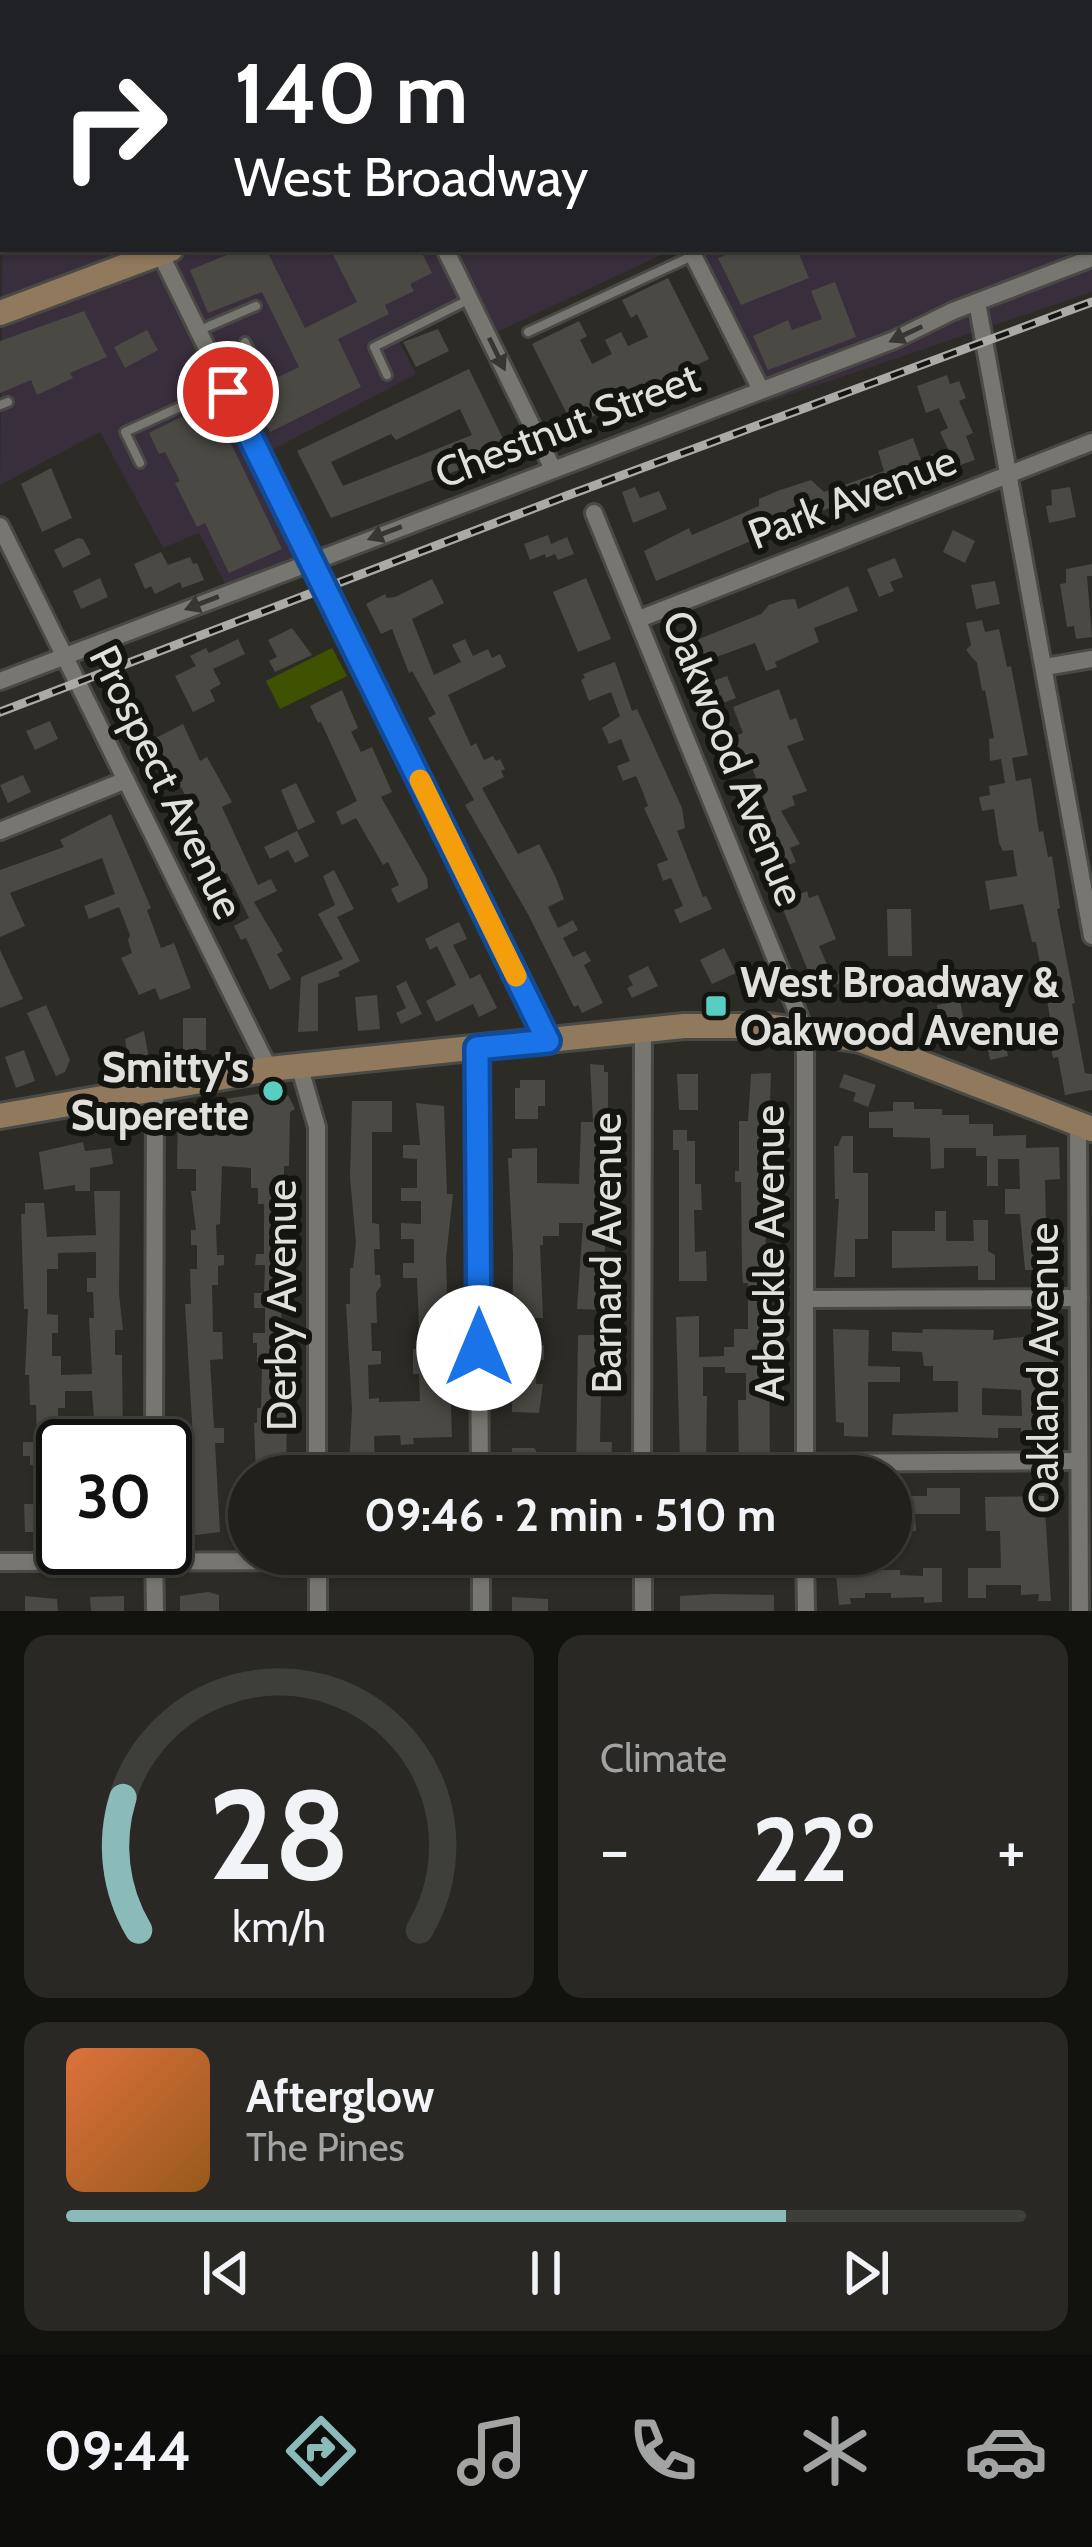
<!DOCTYPE html>
<html lang="en">
<head>
<meta charset="utf-8">
<style>
  :root { --surface:#21201c; --page:#292825; --text:#f1f3f6; --muted:#a2a3a3; --line:#3e3e3b; --accent:#8bbbb9 }
  body { margin:0; font-family:Cabin,sans-serif; background:var(--page); color:var(--text); height:100vh; display:flex; flex-direction:column; font-size:45px; white-space:nowrap }
  * { box-sizing:border-box; margin:0 }
  p { font-size:39px; color:var(--muted) }
  .icon { flex:none; width:66px; height:66px; fill:none; stroke:currentColor; stroke-width:2; stroke-linecap:round; stroke-linejoin:round }
  .map { position:relative; height:1611px; overflow:hidden }
  .drawer { display:flex; flex-direction:column; gap:24px; padding:24px; background:#12120f; flex:1 }
  .drawer>* { flex:none }
  .hud { position:absolute; left:0px; top:0px; width:1092px; height:252px; box-shadow:0 3px 9px #0004,0 0 0 3px var(--line); background:#202124; color:#fff; overflow:hidden }
  .speed { position:absolute; left:36px; top:1419px; display:flex; gap:24px; font-size:60px; font-weight:700; text-align:center }
  .speed>* { display:grid; place-content:center; width:156px; height:156px; border-radius:50%; background:var(--surface); box-shadow:0 3px 9px #0004,0 0 0 3px var(--line); line-height:1 }
  .speed .limit { border:6px solid #111; border-radius:18px; background:#fff; color:#111 }
  .pin { position:absolute; display:grid; place-items:center; width:102px; height:102px; color:#fff; margin:-51px; border:6px solid #fff; border-radius:50%; box-shadow:0 3px 12px #0007 }
  .me { position:absolute; width:132px; margin:-66px; rotate:0deg; stroke-linejoin:round; filter:drop-shadow(0 0 9px #0008) }
  .turn { display:flex; align-items:center; gap:42px; height:252px; padding:0 36px; font-size:54px }
  .turn .icon { width:156px; height:156px; stroke-width:2.5 }
  .turn b { display:block; font-size:84px; line-height:102px }
  .big { font-size:90px; font-weight:700; line-height:1.1 }
  .drawer .widget { flex:1; display:flex; flex-direction:column; justify-content:center; gap:18px; min-width:0; padding:0 42px; border-radius:24px; background:var(--page) }
  .drawer .dial { align-items:center; gap:0 }
  .dial svg { height:312px; overflow:visible; fill:none; stroke:var(--line); stroke-width:7; stroke-linecap:round; text-anchor:middle }
  .dial text { fill:var(--text); stroke:none }
  .song { display:flex; align-items:center; gap:36px }
  .cover { width:144px; height:144px; border-radius:18px; background:linear-gradient(135deg,hsl(20 70% 55%),hsl(30 70% 35%)) }
  .played { height:12px; border-radius:6px; background:linear-gradient(90deg,var(--accent) 75%,var(--line) 75%) }
  .keys { display:flex; justify-content:space-around; direction:ltr }
  .heat { display:flex; justify-content:space-between; align-items:center; font-size:66px; direction:ltr }
  .drawer .tiles { flex:1; display:grid; gap:24px; grid-template-columns:1fr 1fr }
  .widget:last-child { grid-column:span 2 }
  .trip { position:absolute; left:228px; top:1455px; width:684px; height:120px; border-radius:60px; background:var(--surface); box-shadow:0 3px 9px #0004,0 0 0 3px var(--line); font-weight:700; line-height:120px; text-align:center }
  .dock { display:flex; height:192px; justify-content:space-around; align-items:center; background:#0d0d0b; color:var(--muted) }
  .dock .icon { width:84px; height:84px }
  .dock .selected { color:var(--accent) }
  .dock b { font-size:54px; color:var(--text) }
  .map>svg:first-child { display:block }
</style>
</head>
<body>
<div class="map">
<svg width="1092" height="1611" viewBox="0 0 1092 1611">
  <rect width="100%" height="100%" fill="#2c2b26"/>
  <g fill="#392e3c">
    <path d="M842,0H1092V292L765,403L692,249H1089V3H834Z"/>
    <path d="M3,191V249H674L487,337L471,305L397,337L416,374L261,456L312,567L231,595L199,533L163,548L100,432L0,485Z"/>
  </g>
  <path fill="#3e5202" d="M332,648L347,676L280,709L266,681Z"/>
  <g fill="#4a4944" fill-rule="evenodd">
    <path d="M241,249H266L305,328L357,302L330,249H420L432,273L410,284L414,291L385,305L389,314L338,339L361,387L270,432L248,391L299,367L262,292L208,313L190,270Z"/>
    <path d="M740,249H797L809,278L741,305L718,258Z"/>
    <path d="M668,278L709,359L573,426L532,344L579,321L587,336L580,340L592,364L612,354L605,340L621,332L628,346L648,337L637,314L631,318L622,300Z"/>
    <path d="M835,282L856,337L768,370L753,336L788,320L792,330L822,319L811,291Z"/>
    <path d="M84,311L107,357L70,373L73,378L37,395L31,380L0,393V341Z"/>
    <path d="M438,329L449,351L416,367L403,342Z"/>
    <path d="M147,330L158,350L125,368L114,347Z"/>
    <path d="M469,369L509,451L331,518L297,451ZM460,409L472,435L343,486L331,462L391,434L396,440Z"/>
    <path d="M947,375L950,384L959,381L966,398L959,401L973,433L966,436L975,460L934,474L928,456L948,449L940,432L948,428L939,408L926,413L917,386Z"/>
    <path d="M211,402L282,549L229,573L205,523L197,527L175,483L180,481L165,452L159,454L149,433Z"/>
    <path d="M913,438L924,468L656,581L644,551L689,528L692,535L759,506V499L780,490L811,480L824,492L884,471L878,451Z"/>
    <path d="M51,468L72,518L42,532L21,484Z"/>
    <path d="M635,487L640,498L659,491L667,509L633,523L622,492Z"/>
    <path d="M1070,487L1076,517L1049,523L1046,506L1052,505L1051,490Z"/>
    <path d="M953,530L975,541L965,563L943,552Z"/>
    <path d="M548,535L551,544L567,537L574,554L558,560L555,554L546,558L545,554L530,560L524,544Z"/>
    <path d="M78,538L83,539L91,554L63,568L54,550Z"/>
    <path d="M161,552L168,565L190,557L193,564L197,563L204,580L182,588L180,582L155,594L151,586L145,589L134,564Z"/>
    <path d="M895,558L903,577L890,582L894,591L879,597L867,569Z"/>
    <path d="M1092,564V576H1087L1092,637L1076,639L1074,626L1067,627L1060,584L1066,583V569Z"/>
    <path d="M100,578L108,597L81,609L73,591Z"/>
    <path d="M586,578L611,639L578,652L553,592Z"/>
    <path d="M432,579L444,603L412,619L434,675L461,662L452,645L465,639L473,656L488,649L492,658L500,654L506,667L448,695L471,746L476,743L484,760L493,756L496,761L500,759L505,769L501,771L504,777L482,788L518,854L539,844L556,878L564,899L548,907L558,928L573,920L578,930L563,938L573,957L585,951L591,961L584,965L603,1003L582,1013L578,1005L574,1007L529,916L465,805L474,800L428,718L436,714L412,671L409,673L392,629L381,634L366,604L385,594L387,598L395,597Z"/>
    <path d="M995,581L1000,604L976,609L971,585Z"/>
    <path d="M848,586L858,611L814,628L819,642L775,662L777,667L766,671L755,643L689,667L682,646L761,614L769,605L783,600L795,599L798,609Z"/>
    <path d="M982,620L985,632L999,629L1007,667L1011,666L1028,755L1012,758L1016,781L1031,778L1039,832L1043,831L1048,857L1052,856L1060,908L1057,909L1075,1003L1072,1004L1085,1073L1092,1074V1090L1065,1095L1058,1057L1053,1058L1050,1042L1044,1043L1042,1032L1048,1031L1046,1018L1050,1017L1042,974L1038,975L1035,963H1040L1036,942H1032L1023,904L990,910L985,881L1017,876L1013,850L1003,851L999,843L994,809L982,811L979,797L990,795L989,786L1005,783L1001,759L990,761L989,739L994,738L985,690L982,691L977,663L966,650L971,645L966,623Z"/>
    <path d="M292,628L312,655L275,672L269,661L277,657L268,640Z"/>
    <path d="M238,639L245,654L213,669L221,684L210,690L215,701L193,712L175,676L196,666L190,656L206,648L209,653Z"/>
    <path d="M615,662L632,711L637,709L682,808L685,828L677,831L703,897L706,896L712,909L680,923L674,910L683,906L671,878L663,881L657,864L668,860L644,808L648,806L642,790L636,776L623,781L617,766L630,761L621,739L609,744L602,728L620,716L611,692L589,701L581,680L585,678L583,674Z"/>
    <path d="M727,676L736,698L715,706L702,685Z"/>
    <path d="M779,689L790,720L796,718L804,740L787,746L807,791L792,796L795,805L781,811L800,844L790,848L796,862L783,867L777,852L771,855L763,837L776,832L762,795L758,797L753,784L758,783L747,755L729,762L721,741L743,733L733,707Z"/>
    <path d="M342,690L358,728L351,732L361,752L372,747L392,792L381,797L427,878L428,888L398,903L391,889L399,885L388,862L383,865L356,818L342,825L336,812L357,801L321,722L318,723L310,706Z"/>
    <path d="M50,721L58,739L35,750L26,731Z"/>
    <path d="M183,724L200,761L207,757L232,802L222,807L258,885L271,879L277,891L254,902L283,951L277,954L291,979L270,990L246,938L241,940L234,926L249,918L227,873L213,880L191,835L202,830L181,787L176,789L164,764L159,766L148,742Z"/>
    <path d="M23,775L31,792L8,803L0,785Z"/>
    <path d="M296,783L315,822L298,830L281,790Z"/>
    <path d="M111,814L151,908L147,910L161,948L174,943L191,988L160,1000L155,988L139,995L121,958L132,953L128,940L130,935L119,907L89,919L84,906L115,894L102,858L10,893L25,926L0,937V870L64,847L60,840Z"/>
    <path d="M297,831L309,856L295,863L288,850L270,859L264,847Z"/>
    <path d="M334,870L354,909L337,917L360,961L338,972L340,976L318,984V1031L298,1032L301,977L343,959L318,914L335,905L323,876Z"/>
    <path d="M807,891L809,898L818,895L836,939L819,946L831,974L876,973V997H847L846,980L817,993L780,902Z"/>
    <path d="M887,909H911L912,956H888Z"/>
    <path d="M459,922L467,939L453,945L470,979L480,974L497,1008L479,1017L473,1004L436,1022L426,1001L456,985L437,946L430,950L425,939Z"/>
    <path d="M724,948L736,973L712,984L700,960Z"/>
    <path d="M0,950L23,999L0,1008Z"/>
    <path d="M648,966L658,986L632,998L627,988L633,985L628,976Z"/>
    <path d="M406,981L422,1014L401,1024L396,1013L406,1008L396,986Z"/>
    <path d="M377,995L380,1029L358,1031L355,997Z"/>
    <path d="M960,1001L967,1037L944,1041L937,1005Z"/>
    <path d="M46,1005L70,1060L65,1072L56,1076L27,1013Z"/>
    <rect x="183" y="1018" width="23" height="32"/>
    <path d="M1001,1021L1008,1056L990,1060L983,1024Z"/>
    <path d="M144,1031L149,1059L129,1063L125,1039Z"/>
    <path d="M24,1050L35,1081L16,1088L5,1057Z"/>
    <path d="M590,1064L604,1065V1072H608V1231H611V1244H605L603,1310L577,1309L583,1223H559V1236H543V1245H540L543,1318H535V1345H544V1360L537,1359L536,1384H543L539,1413L512,1412L513,1256L508,1158H512V1149L537,1148V1183L579,1184L581,1122H593Z"/>
    <path d="M771,1073L767,1197H762V1227H766L765,1289H772L773,1307L774,1321L769,1322L770,1476H739L738,1400H746V1373H725V1367H703V1396H707L706,1463H680L676,1317L699,1316V1357L724,1356V1347H734V1329H748V1283H743L742,1272L741,1182H735V1171H739V1121H748L751,1074Z"/>
    <path d="M677,1074H698V1110H679Z"/>
    <path d="M844,1074L876,1085L868,1107L853,1101L856,1093L839,1087Z"/>
    <path d="M520,1080H545V1106H538V1119H515V1088H520Z"/>
    <path d="M277,1091L280,1099L288,1095L295,1109L290,1112L289,1166H284V1216H288L286,1254H293V1265H286L285,1309H281L283,1346H288L286,1476H256L254,1423H257V1408H261L262,1362H257V1343H253V1333H265V1308H254V1293H264L265,1265H255L256,1254H264V1204H258V1188H251V1168L222,1166L220,1224L216,1225L217,1255H224V1265L218,1266V1285H212L213,1332H222L223,1359L210,1360L214,1428H224V1443H215L220,1532L188,1536L185,1470H188V1455H194L185,1304H191L190,1269H197V1245H191V1230H196L191,1191H196V1169H177L178,1106Z"/>
    <path d="M352,1101H392V1132H372V1223L379,1224L380,1249H374L375,1275H380L381,1286L376,1293L377,1323H371L372,1351H381V1364L368,1365L369,1399L379,1398V1402L420,1401L419,1374H413V1349H420L417,1278H403V1263H414V1239H401V1223L421,1224V1201H401V1188H417V1159L403,1158V1145H420L416,1103L444,1106L447,1194H453L446,1258L452,1437L413,1438L414,1444L401,1445L400,1435L374,1436L375,1467H349L352,1409L346,1304H350V1268H353L356,1243L350,1178Z"/>
    <path d="M893,1102H914V1109H942V1115H969V1124H993V1136L1026,1135V1148L1059,1147L1060,1179L1045,1180L1046,1223H1052L1054,1278H1038V1270H1025L1020,1214H1005V1189H1020L1019,1159H998V1186H987V1156H976V1148H944V1168L931,1169L930,1138L893,1137V1128H869V1112L893,1111Z"/>
    <path d="M673,1130H687V1141H695V1184H701L702,1210H694L695,1252L706,1251L707,1281H679V1150H673Z"/>
    <path d="M842,1136H853V1173H868V1239H855V1277H834L839,1199H835L834,1146H838Z"/>
    <path d="M83,1142L85,1151L111,1148L113,1164L90,1168V1191H75V1185L44,1190L39,1152Z"/>
    <path d="M94,1191H120L119,1294L123,1330H115V1355H122L123,1444H96L92,1391H65V1408H58L59,1433H70V1446L51,1447L52,1465H30V1456H23V1442H37L36,1405H30L29,1375H25L28,1309H24L21,1214H25V1203H44L47,1237L96,1235ZM96,1252V1278H87V1292H93L94,1318H89L92,1374L61,1375V1356H52V1333H58V1315L47,1314V1269H58V1253Z"/>
    <path d="M935,1211H946V1241H974L973,1220H988V1251L995,1255V1280H978V1266L892,1268V1231H935Z"/>
    <path d="M833,1329L869,1330L868,1366L900,1367V1382H868V1437L844,1436V1423L836,1422Z"/>
    <path d="M923,1329L994,1330L993,1340L1053,1334V1438L1026,1439V1432H1021V1428H998V1438L892,1435L893,1414L958,1412V1381H933V1366H924L922,1352L892,1351V1332L922,1333ZM982,1388L1021,1390L1022,1416L982,1415Z"/>
    <path d="M578,1335H596V1344H604L603,1369H592V1393L601,1394L600,1442H612L611,1474L605,1476L576,1473Z"/>
    <path d="M512,1448H534L539,1455H550L549,1466L512,1465Z"/>
    <path d="M927,1488H960V1514H915L916,1531H891V1496H927Z"/>
    <path d="M1044,1496L1051,1601H1038L1039,1594L1021,1595V1585H986V1598H968V1568H1001L1000,1531H986L985,1497Z"/>
    <path d="M24,1504H36V1512H51L52,1517H61L62,1532H25Z"/>
    <path d="M834,1554H858V1570H900V1575L923,1576V1568H942V1602L924,1603V1597L891,1598V1593H865V1598H850L851,1604L839,1605Z"/>
    <path d="M208,1592L219,1595V1611H180V1596Z"/>
    <path d="M712,1594L774,1595V1611H680V1596Z"/>
    <path d="M25,1596L57,1599L58,1611H25Z"/>
    <path d="M124,1596V1611H91L90,1597Z"/>
    <path d="M512,1597L548,1599V1611H512Z"/>
  </g>
  <g fill="none" stroke-linecap="round" stroke-linejoin="round">
    <defs>
      <g id="lane">
        <path d="M199,0L201,3"/>
        <path d="M200,330L256,306"/>
        <path d="M528,332L692,256"/>
        <path d="M387,375L374,347L468,300"/>
        <path d="M229,391L262,374L245,342"/>
        <path d="M0,405L8,402"/>
        <path d="M140,463L125,432L224,387"/>
      </g>
      <g id="street">
        <path d="M35,0L36,3"/>
        <path d="M324,0L325,3"/>
        <path d="M568,0L569,3"/>
        <path d="M1089,93L1092,92"/>
        <path d="M158,249L548,1041"/>
        <path d="M445,249L553,469"/>
        <path d="M690,249L761,390"/>
        <path d="M977,302L1092,936"/>
        <path d="M594,513L805,1031V1476"/>
        <path d="M0,526L269,1069"/>
        <path d="M639,619L1092,442"/>
        <path d="M1045,667L1092,659"/>
        <path d="M0,681L894,340L953,311L1092,258"/>
        <path d="M0,831L126,780"/>
        <path d="M477,1048L480,1476"/>
        <path d="M299,1065L317,1127V1476"/>
        <path d="M1078,1124L1080,1611"/>
        <path d="M805,1299L1079,1298"/>
        <path d="M154,1446L155,1090"/>
        <path d="M805,1463L1079,1461"/>
        <path d="M642,1476L643,1031"/>
        <path d="M154,1548L155,1611"/>
        <path d="M805,1554L806,1611"/>
        <path d="M318,1555V1611"/>
        <path d="M643,1555V1611"/>
        <path d="M0,1562L805,1560"/>
        <path d="M481,1611V1555"/>
      </g>
      <g id="secondary">
        <path d="M830,3L838,0"/>
        <path d="M0,313L171,249"/>
        <path d="M0,1116L269,1069L684,1026H769L861,1040L1092,1129"/>
      </g>
    </defs>
    <use href="#lane" stroke="#494945" stroke-width="14"/>
    <use href="#street" stroke="#494945" stroke-width="22"/>
    <use href="#secondary" stroke="#494945" stroke-width="30"/>
    <use href="#lane" stroke="#777670" stroke-width="8"/>
    <use href="#street" stroke="#777670" stroke-width="16"/>
    <use href="#secondary" stroke="#90795c" stroke-width="24"/>
    <defs>
      <path id="rail" d="M0,712L566,496L1092,302"/>
    </defs>
    <use href="#rail" stroke="#abaaa6" stroke-width="9"/>
    <use href="#rail" stroke="#141411" stroke-width="4.5" stroke-dasharray="14" stroke-linecap="butt"/>
  </g>
  <defs><path id="oneway-solid" d="M-6-.8H1V-3.2L6.5 0L1 3.2V.8H-6Z" transform="scale(3)"/></defs>
  <g fill="#373632">
    <use href="#oneway-solid" transform="translate(906 334) rotate(155)"/>
    <use href="#oneway-solid" transform="translate(497 354) rotate(64)"/>
    <use href="#oneway-solid" transform="translate(385 533) rotate(159)"/>
    <use href="#oneway-solid" transform="translate(202 603) rotate(159)"/>
  </g>
  <g fill="none" stroke-linecap="round" stroke-linejoin="round">
    <defs>
      <path id="route" d="M228,392L548,1041L477,1048L479,1348"/>
    </defs>
    <use href="#route" stroke="#114b97" stroke-width="30"/>
    <use href="#route" stroke="#1a73e8" stroke-width="21"/>
    <path stroke="#f59e0b" stroke-width="21" d="M420,780L516,976"/>
  </g>
  <g fill="#57cec1" stroke="#141411" stroke-width="4.5">
    <rect x="704" y="994" width="24" height="24" rx="6"/>
    <circle cx="273" cy="1091" r="12"/>
  </g>
  <g text-anchor="middle" dominant-baseline="central" stroke-width="12" stroke-linejoin="round" paint-order="stroke">
    <g font-size="42" fill="#e1e0dd" stroke="#141411">
      <text transform="translate(567 425) rotate(-21)">Chestnut Street</text>
      <text transform="translate(852 497) rotate(-21)">Park Avenue</text>
      <text transform="translate(734 758) rotate(68)">Oakwood Avenue</text>
      <text transform="translate(167 782) rotate(64)">Prospect Avenue</text>
      <text transform="translate(606 1253) rotate(-90)">Barnard Avenue</text>
      <text transform="translate(769 1253) rotate(-90)">Arbuckle Avenue</text>
      <text transform="translate(281 1305) rotate(-90)">Derby Avenue</text>
      <text transform="translate(1043 1368) rotate(-90)">Oakland Avenue</text>
    </g>
    <g font-size="42" font-weight="bold" fill="#e1e0dd" stroke="#141411" text-anchor="start">
      <text x="740" y="982">West Broadway &amp;<tspan x="740" dy="48">Oakwood Avenue</tspan></text>
      <text x="249" y="1067" text-anchor="end">Smitty's<tspan x="249" dy="48">Superette</tspan></text>
    </g>
  </g>
</svg>
<div class="speed"><div class="limit">30</div></div>
<div class="pin" style="left:228px;top:392px;background:#d93025"><svg class="icon" aria-label="arrive" viewBox="0 0 24 24"><path d="M6 21V4h12l-3 4 3 4H6"/></svg></div>
<svg class="me" style="left:479px;top:1348px" viewBox="-20 -20 40 40"><circle r="19" fill="#fff"/><path d="M0-13L10 11 0 6-10 11z" fill="#1a73e8"/></svg>
<div class="trip">09:46 · 2 min · 510 m</div>
<div class="hud">
<div class="turn"><svg class="icon" aria-label="right" viewBox="0 0 24 24"><path d="M7 20v-9h11M14 6l5 5-5 5"/></svg><div><b>140 m</b>West Broadway</div></div>
</div>
</div>
<section class="drawer">
<div class="tiles">
<div class="widget dial"><svg viewBox="0 0 100 80">
<path d="M14 69A42 42 0 1 1 86 69"/>
<path d="M14 69A42 42 0 0 1 10 35" stroke="#8bbbb9"/>
<text x="50" y="56" font-size="32" font-weight="700">28</text>
<text x="50" y="72" font-size="11">km/h</text>
</svg></div>
<div class="widget"><p>Climate</p>
<div class="heat"><a>−</a><b class="big">22°</b><a>+</a></div>
</div>
<div class="widget">
<div class="song"><i class="cover"></i><div><b>Afterglow</b><p>The Pines</p></div></div>
<div class="played"></div>
<div class="keys"><svg class="icon" aria-label="previous" viewBox="0 0 24 24"><path d="M18 5L8 12l10 7zM5 5v14"/></svg><svg class="icon" aria-label="pause" viewBox="0 0 24 24"><path d="M8 5v14M16 5v14"/></svg><svg class="icon" aria-label="next" viewBox="0 0 24 24"><path d="M6 5l10 7-10 7zM19 5v14"/></svg></div>
</div>
</div>
</section>
<nav class="dock">
<b>09:44</b>
<svg class="icon selected" aria-label="directions" viewBox="0 0 24 24"><path d="M12 3l9 9-9 9-9-9zM9 14v-3h6M13 9l2 2-2 2"/></svg>
<svg class="icon" aria-label="music" viewBox="0 0 24 24"><path d="M9 18V5l10-2v13"/><circle cx="6" cy="18" r="3"/><circle cx="16" cy="16" r="3"/></svg>
<svg class="icon" aria-label="phone" viewBox="0 0 24 24"><path d="M5 4h4l2 5-3 2q2 4 5 5l2-3 5 2v4C11 20 4 13 5 4z"/></svg>
<svg class="icon" aria-label="climate" viewBox="0 0 24 24"><path d="M12 3v18M4 7l16 10M4 17L20 7"/></svg>
<svg class="icon" aria-label="car" viewBox="0 0 24 24"><path d="M5 17H2v-5l4-1 3-4h7l3 4 3 1v5h-3M9 17h6M6 11h13"/><circle cx="7" cy="17" r="2"/><circle cx="17" cy="17" r="2"/></svg>
</nav>
</body>
</html>
